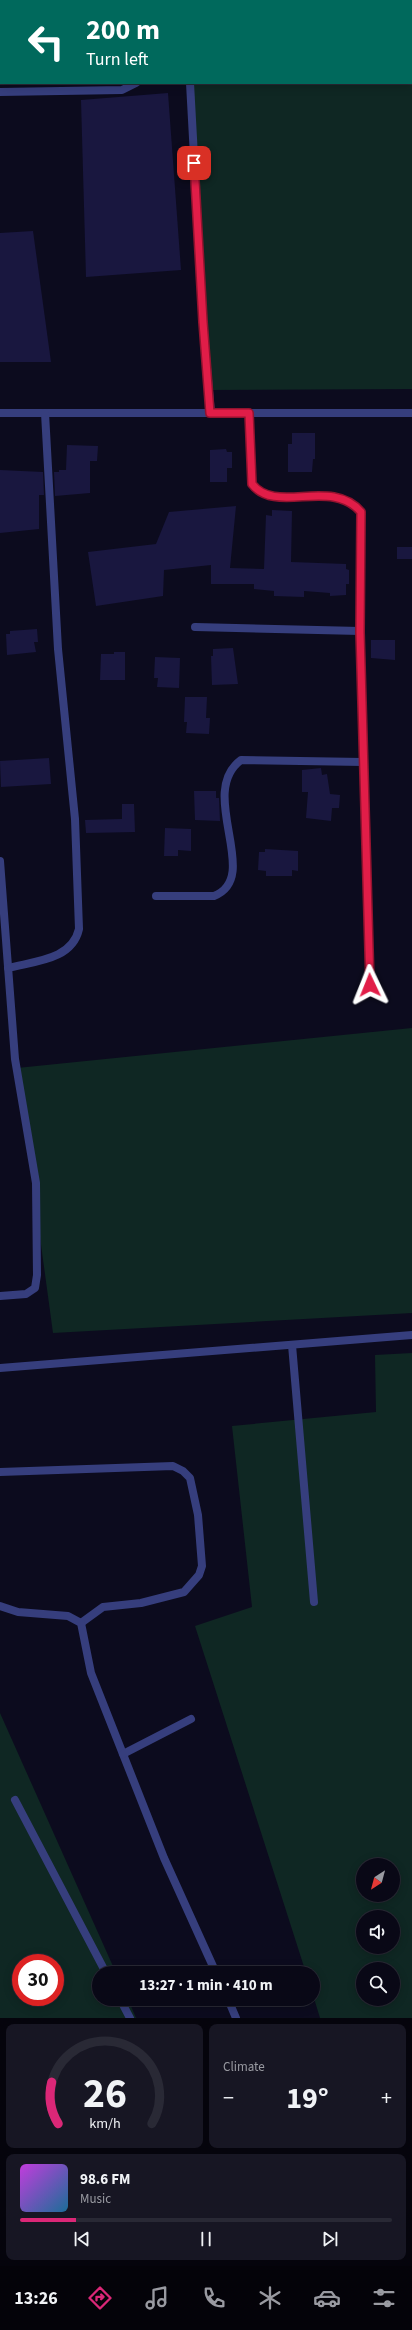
<!DOCTYPE html>
<html lang="en">
<head>
<meta charset="utf-8">
<style>
  :root { --surface:#090816; --page:#171623; --text:#f1f3f6; --muted:#999aa1; --line:#292935; --accent:#db2777 }
  body { margin:0; font-family:"Source Sans 3",sans-serif; background:var(--page); color:var(--text); height:100vh; display:flex; flex-direction:column; font-size:15px; white-space:nowrap }
  * { box-sizing:border-box; margin:0 }
  p { font-size:13px; color:var(--muted) }
  .icon { flex:none; width:22px; height:22px; fill:none; stroke:currentColor; stroke-width:2; stroke-linecap:round; stroke-linejoin:round }
  .map { position:relative; height:2018px; overflow:hidden }
  .drawer { display:flex; flex-direction:column; gap:6px; padding:6px; background:#05040c; flex:1 }
  .drawer>* { flex:none }
  .top-card { position:absolute; left:0px; top:0px; width:412px; height:84px; box-shadow:0 2px 10px #0003,0 0 0 1px var(--line); background:#00695c; color:#fff; overflow:hidden }
  .needle { width:26px; rotate:216deg }
  .buttons { position:absolute; left:356px; top:1858px; display:grid; gap:8px }
  .buttons a { display:grid; place-items:center; width:44px; height:44px; border-radius:50%; background:var(--surface); box-shadow:0 2px 10px #0003,0 0 0 1px var(--line); font-size:20px }
  .speed { position:absolute; left:12px; top:1954px; display:flex; gap:8px; font-size:20px; font-weight:700; text-align:center }
  .speed>* { display:grid; place-content:center; width:52px; height:52px; border-radius:50%; background:var(--surface); box-shadow:0 2px 10px #0003,0 0 0 1px var(--line); line-height:1 }
  .speed .limit { border:6px solid #d22; background:#fff; color:#111 }
  .pin { position:absolute; display:grid; place-items:center; width:34px; height:34px; color:#fff; margin:-17px; border-radius:8px; box-shadow:0 2px 6px #0006 }
  .me { position:absolute; width:44px; margin:-22px; rotate:358deg; stroke-linejoin:round; filter:drop-shadow(0 0 3px #0008) }
  .turn { display:flex; align-items:center; gap:14px; height:84px; padding:0 20px; font-size:18px }
  .turn .icon { width:52px; height:52px; stroke-width:2.5 }
  .turn b { display:block; font-size:28px; line-height:34px }
  .big { font-size:30px; font-weight:700; line-height:1.1 }
  .drawer .card { flex:1; display:flex; flex-direction:column; justify-content:center; gap:6px; min-width:0; padding:0 14px; border-radius:8px; background:var(--page) }
  .drawer .dial { align-items:center; gap:0 }
  .dial svg { height:104px; overflow:visible; fill:none; stroke:var(--line); stroke-width:7; stroke-linecap:round; text-anchor:middle }
  .dial text { fill:var(--text); stroke:none }
  .song { display:flex; align-items:center; gap:12px }
  .cover { width:48px; height:48px; border-radius:6px; background:linear-gradient(135deg,hsl(290 70% 55%),hsl(200 70% 35%)) }
  .played { height:4px; border-radius:2px; background:linear-gradient(90deg,var(--accent) 15%,var(--line) 15%) }
  .keys { display:flex; justify-content:space-around; direction:ltr }
  .heat { display:flex; justify-content:space-between; align-items:center; font-size:22px; direction:ltr }
  .drawer .tiles { flex:1; display:grid; gap:6px; grid-template-columns:1fr 1fr }
  .card:last-child { grid-column:span 2 }
  .trip { position:absolute; left:92px; top:1966px; width:228px; height:40px; border-radius:20px; background:var(--surface); box-shadow:0 2px 10px #0003,0 0 0 1px var(--line); font-weight:700; line-height:40px; text-align:center }
  .tab-bar { display:flex; height:64px; justify-content:space-around; align-items:center; background:#040309; color:var(--muted) }
  .tab-bar .icon { width:28px; height:28px }
  .tab-bar .selected { color:var(--accent) }
  .tab-bar b { font-size:18px; color:var(--text) }
  .map>svg:first-child { display:block }
</style>
</head>
<body>
<div class="map">
<svg width="412" height="2018" viewBox="0 0 412 2018">
  <rect width="100%" height="100%" fill="#0c0b1e"/>
  <g fill="#0f2723" fill-rule="evenodd">
    <path d="M183,0H412V389L210,390L189,83H411V1Z"/>
    <path d="M412,1028V1313L53,1333L17,1068Z"/>
    <path d="M412,1353V2018H320L313,1995V1973H306L195,1626L252,1607L232,1426L376,1412L375,1355ZM363,1865H393V1895H363ZM363,1917H393V1947H363ZM363,1969H393V1999H363Z"/>
    <path d="M0,1713L116,1973H99V1999H128L136,2018H0ZM21,1963H55V1997H21Z"/>
  </g>
  <g fill="#19173f">
    <path d="M168,93L181,270L86,277L81,100Z"/>
    <path d="M33,231L51,362H0V233Z"/>
    <path d="M292,433H315V459H313L312,472H288V444H292Z"/>
    <path d="M67,445L98,446L97,461H90V493L55,496L54,472H59V470H66Z"/>
    <path d="M226,449L227,452H232V468H227V482H210V450Z"/>
    <path d="M0,470L43,472L44,495H39V529L0,533Z"/>
    <path d="M236,506L230,568L264,569L266,515L272,516V510L292,511L291,562L346,564V569L349,570V584H346V595L330,596V593L304,591V597L274,596V591L254,589V584H211V565L164,570L163,596L96,606L88,552L156,544L169,512Z"/>
    <rect x="397" y="547" width="15" height="12"/>
    <path d="M37,629L38,642H34L36,652L7,655L6,634H10V631Z"/>
    <path d="M371,640H395V660L371,658Z"/>
    <path d="M233,648L238,684L212,685L211,656H213V649Z"/>
    <path d="M114,652H125V680H100L101,654H114Z"/>
    <path d="M155,657L180,658L179,688L157,687L158,678H154Z"/>
    <path d="M185,697H207L206,718H210L209,734L186,733L187,722H184Z"/>
    <path d="M49,758L51,784L1,787L0,761Z"/>
    <path d="M321,768L322,775L327,774L330,794L340,795L339,808H332L331,821L306,818L308,792H302V770Z"/>
    <path d="M194,791H216V798H219L220,821L195,820Z"/>
    <path d="M122,804H134L135,832L86,833L85,820L122,819Z"/>
    <path d="M165,828L191,829V851L178,850V856H164Z"/>
    <path d="M265,849L298,851V871L292,870V876H266V871L258,870L259,852H265Z"/>
  </g>
  <g fill="none" stroke-linecap="round" stroke-linejoin="round">
    <g stroke="#363e7d" stroke-width="8">
      <path d="M80,0L81,1"/>
      <path d="M411,69H412"/>
      <path d="M190,83L203,322L211,413"/>
      <path d="M0,92L122,90L136,83"/>
      <path d="M0,413H412"/>
      <path d="M249,413L252,484C276,515 331,477 361,512L360,631L370,985"/>
      <path d="M195,627L360,631"/>
      <path d="M0,861L15,1059L36,1183L37,1275L35,1288L26,1294L0,1296"/>
      <path d="M156,896H214C263,877 196,793 241,760L363,762"/>
      <path d="M8,968C35,961 72,960 79,929L75,819L58,649L45,413"/>
      <path d="M292,1345L314,1602"/>
      <path d="M0,1368L412,1335"/>
      <path d="M0,1472L173,1466L183,1471L190,1478L198,1515L202,1566L199,1575L184,1592L141,1603L103,1607L81,1623"/>
      <path d="M0,1606L18,1612L68,1616L81,1623L91,1673L164,1858L216,1973"/>
      <path d="M123,1754L191,1719"/>
      <path d="M15,1800L106,1973"/>
      <path d="M120,1999L130,2018"/>
      <path d="M228,1999L236,2018"/>
    </g>
  </g>
  <g fill="none" stroke-linecap="round" stroke-linejoin="round">
    <defs>
      <path id="route" d="M194,163L203,322L210,413H249L252,484C276,515 331,477 361,512L360,632L370,985"/>
    </defs>
    <use href="#route" stroke="#92132f" stroke-width="10"/>
    <use href="#route" stroke="#e11d48" stroke-width="7"/>
  </g>
</svg>
<div class="buttons">
<a><svg class="needle" viewBox="-14 -14 28 28"><path d="M0-13l5 13h-10z" fill="#e53935"/><path d="M0 13l5-13h-10z" fill="#999aa1"/></svg></a>
<a><svg class="icon" aria-label="sound" viewBox="0 0 24 24"><path d="M4 9h4l5-4v14l-5-4H4zM17 9q2 3 0 6"/></svg></a>
<a><svg class="icon" aria-label="search" viewBox="0 0 24 24"><circle cx="10" cy="10" r="6"/><path d="M15 15l6 6"/></svg></a>
</div>
<div class="speed"><div class="limit">30</div></div>
<div class="pin" style="left:194px;top:163px;background:#d93025"><svg class="icon" aria-label="arrive" viewBox="0 0 24 24"><path d="M6 21V4h12l-3 4 3 4H6"/></svg></div>
<svg class="me" style="left:370px;top:985px" viewBox="-20 -20 40 40"><path d="M0-17L14 15 0 8-14 15z" fill="#e11d48" stroke="#fff" stroke-width="4"/></svg>
<div class="trip">13:27 · 1 min · 410 m</div>
<div class="top-card">
<div class="turn"><svg class="icon" aria-label="left" viewBox="0 0 24 24"><path d="M17 20v-9H6M10 6l-5 5 5 5"/></svg><div><b>200 m</b>Turn left</div></div>
</div>
</div>
<section class="drawer">
<div class="tiles">
<div class="card dial"><svg viewBox="0 0 100 80">
<path d="M14 69A42 42 0 1 1 86 69"/>
<path d="M14 69A42 42 0 0 1 9 37" stroke="#db2777"/>
<text x="50" y="56" font-size="32" font-weight="700">26</text>
<text x="50" y="72" font-size="11">km/h</text>
</svg></div>
<div class="card"><p>Climate</p>
<div class="heat"><a>−</a><b class="big">19°</b><a>+</a></div>
</div>
<div class="card">
<div class="song"><i class="cover"></i><div><b>98.6 FM</b><p>Music</p></div></div>
<div class="played"></div>
<div class="keys"><svg class="icon" aria-label="previous" viewBox="0 0 24 24"><path d="M18 5L8 12l10 7zM5 5v14"/></svg><svg class="icon" aria-label="pause" viewBox="0 0 24 24"><path d="M8 5v14M16 5v14"/></svg><svg class="icon" aria-label="next" viewBox="0 0 24 24"><path d="M6 5l10 7-10 7zM19 5v14"/></svg></div>
</div>
</div>
</section>
<nav class="tab-bar">
<b>13:26</b>
<svg class="icon selected" aria-label="directions" viewBox="0 0 24 24"><path d="M12 3l9 9-9 9-9-9zM9 14v-3h6M13 9l2 2-2 2"/></svg>
<svg class="icon" aria-label="music" viewBox="0 0 24 24"><path d="M9 18V5l10-2v13"/><circle cx="6" cy="18" r="3"/><circle cx="16" cy="16" r="3"/></svg>
<svg class="icon" aria-label="phone" viewBox="0 0 24 24"><path d="M5 4h4l2 5-3 2q2 4 5 5l2-3 5 2v4C11 20 4 13 5 4z"/></svg>
<svg class="icon" aria-label="climate" viewBox="0 0 24 24"><path d="M12 3v18M4 7l16 10M4 17L20 7"/></svg>
<svg class="icon" aria-label="car" viewBox="0 0 24 24"><path d="M5 17H2v-5l4-1 3-4h7l3 4 3 1v5h-3M9 17h6M6 11h13"/><circle cx="7" cy="17" r="2"/><circle cx="17" cy="17" r="2"/></svg>
<svg class="icon" aria-label="filters" viewBox="0 0 24 24"><path d="M4 7h16M4 17h16"/><circle cx="9" cy="7" r="2"/><circle cx="15" cy="17" r="2"/></svg>
</nav>
</body>
</html>
